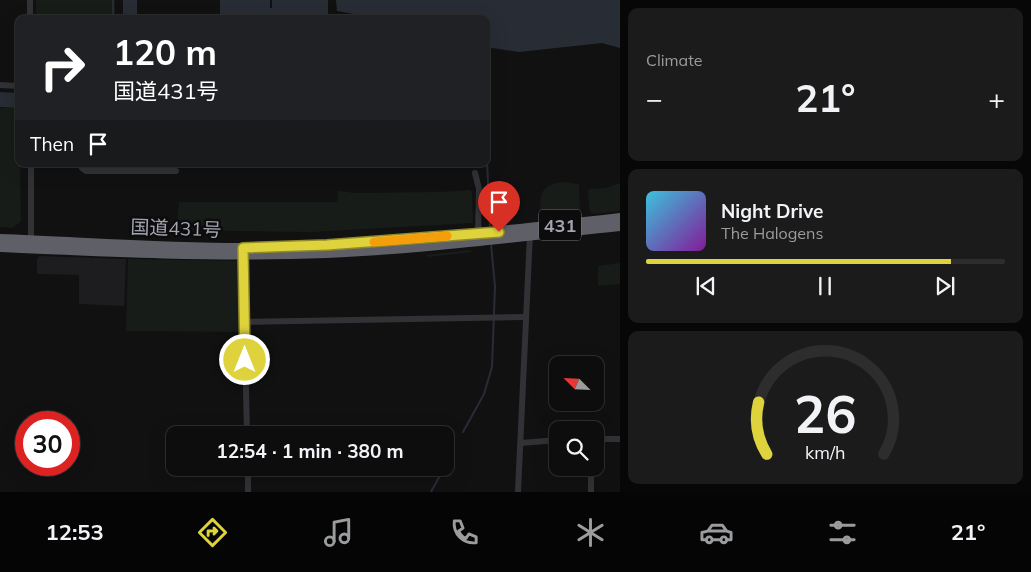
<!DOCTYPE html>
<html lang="en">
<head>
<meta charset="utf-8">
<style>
  :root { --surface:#0d0d0e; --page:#1b1b1c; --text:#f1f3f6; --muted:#9a9c9e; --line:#2d2d2e; --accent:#ded33c }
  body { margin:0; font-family:Mulish,"Noto Sans JP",sans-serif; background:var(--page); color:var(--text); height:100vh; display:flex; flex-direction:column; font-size:19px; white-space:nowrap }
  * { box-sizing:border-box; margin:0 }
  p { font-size:16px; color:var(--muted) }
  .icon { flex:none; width:28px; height:28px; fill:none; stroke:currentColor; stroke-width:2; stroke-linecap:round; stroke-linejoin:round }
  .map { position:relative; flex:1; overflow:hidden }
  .sheet { display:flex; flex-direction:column; gap:8px; padding:8px; background:#070708; width:411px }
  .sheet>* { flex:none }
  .banner { position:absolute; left:15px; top:15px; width:475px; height:152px; border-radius:10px; box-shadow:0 5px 20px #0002,0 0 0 1px var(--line); background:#202124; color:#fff; overflow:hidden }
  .needle { width:32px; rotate:294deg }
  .buttons { position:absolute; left:549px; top:356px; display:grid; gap:10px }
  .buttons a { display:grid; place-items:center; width:55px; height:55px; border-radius:10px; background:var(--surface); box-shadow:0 5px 20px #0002,0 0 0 1px var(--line); font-size:25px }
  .speed { position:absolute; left:15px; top:411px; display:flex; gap:10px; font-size:25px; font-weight:700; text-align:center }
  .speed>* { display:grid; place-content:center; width:65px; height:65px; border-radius:50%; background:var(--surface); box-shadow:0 5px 20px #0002,0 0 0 1px var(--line); line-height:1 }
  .speed .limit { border:8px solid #d22; background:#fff; color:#111 }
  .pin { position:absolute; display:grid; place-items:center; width:42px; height:42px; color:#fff; margin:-51px -21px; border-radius:50% 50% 50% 0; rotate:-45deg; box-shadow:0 0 5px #0007 }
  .pin .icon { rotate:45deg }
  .me { position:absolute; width:55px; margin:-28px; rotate:0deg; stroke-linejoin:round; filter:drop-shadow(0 0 4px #0008) }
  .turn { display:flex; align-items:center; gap:18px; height:105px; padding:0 15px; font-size:22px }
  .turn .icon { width:65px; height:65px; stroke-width:2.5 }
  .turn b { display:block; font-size:35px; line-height:42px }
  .then { display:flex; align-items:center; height:48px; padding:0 15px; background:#0003; gap:10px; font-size:19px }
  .big { font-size:38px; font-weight:700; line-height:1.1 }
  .sheet .tile { flex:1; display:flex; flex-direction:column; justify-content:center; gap:8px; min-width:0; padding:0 18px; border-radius:10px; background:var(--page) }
  .sheet .dial { align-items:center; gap:0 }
  .dial svg { height:130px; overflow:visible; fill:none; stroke:var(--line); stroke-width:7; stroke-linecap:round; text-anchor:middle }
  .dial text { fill:var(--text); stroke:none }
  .song { display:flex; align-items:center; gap:15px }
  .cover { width:60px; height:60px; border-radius:8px; background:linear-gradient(135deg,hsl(190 70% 55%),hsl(290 70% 35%)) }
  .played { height:5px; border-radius:2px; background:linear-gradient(90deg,var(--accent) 85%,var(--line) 85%) }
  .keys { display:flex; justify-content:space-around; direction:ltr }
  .heat { display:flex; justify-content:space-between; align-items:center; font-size:28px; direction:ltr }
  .trip { position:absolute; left:166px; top:426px; width:288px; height:50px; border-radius:10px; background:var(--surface); box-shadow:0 5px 20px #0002,0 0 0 1px var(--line); font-weight:700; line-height:50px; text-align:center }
  .tabs { display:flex; height:80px; justify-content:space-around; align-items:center; background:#050506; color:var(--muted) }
  .tabs .icon { width:35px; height:35px }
  .tabs .selected { color:var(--accent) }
  .tabs b { font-size:22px; color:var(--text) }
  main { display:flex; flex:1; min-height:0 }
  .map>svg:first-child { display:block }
</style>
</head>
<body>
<main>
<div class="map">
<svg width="620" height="492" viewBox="0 0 620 492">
  <rect width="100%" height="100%" fill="#111112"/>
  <path fill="#1d1d1f" d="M39,256L126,259L124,306L79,304V275L37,274V260Z"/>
  <g fill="#171c19">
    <rect x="36" y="0" width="79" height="19"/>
    <path d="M0,108H19L21,221L12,228L0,227Z"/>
    <path d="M562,182L579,184L580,214L541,218L540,215C541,195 538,186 562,182Z"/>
    <path d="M620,183V211L594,214L590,212L588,192L589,189L606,188Z"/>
    <path d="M470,190L472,192L473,223L312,232L176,230L179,202H337L338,191L355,193L441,192Z"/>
    <path d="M469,250L473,252L428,257L426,255Z"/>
    <path d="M128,259L241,261L243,332L126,331Z"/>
    <path d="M620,263V284L598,286V266Z"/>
  </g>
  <g fill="#282c34">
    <rect x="123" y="0" width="14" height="19"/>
    <path d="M220,0H270V8H272V0H328V19H220Z"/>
    <path d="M336,0H620V48L602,43L519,52L486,47V19H371L360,15L337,11Z"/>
    <path d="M0,92L19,93V108L0,107Z"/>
  </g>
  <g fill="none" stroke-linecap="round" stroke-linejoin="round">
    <g stroke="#282c34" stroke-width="2">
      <path d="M113,0V19"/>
      <path d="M487,46L486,137L490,229"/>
      <path d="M463,432L484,394L492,367L495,286L491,244"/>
      <path d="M445,465L452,453"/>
      <path d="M431,492L444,468"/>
    </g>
    <g stroke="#323236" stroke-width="6">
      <path d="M30,0V19"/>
      <path d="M0,85L19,86"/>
      <path d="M31,164V242"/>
      <path d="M80,164L82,168L86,171H176"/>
      <path d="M475,173L479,189L478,233"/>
      <path d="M243,251L247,435"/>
      <path d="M245,322L526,317"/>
      <path d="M595,439H620"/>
      <path d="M521,443L558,440"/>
      <path d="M248,468V492"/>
      <path d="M591,468V492"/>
      <path d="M518,492L530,234"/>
    </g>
    <g stroke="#5f5f67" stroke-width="10">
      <path d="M0,239C81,242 161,248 242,248C369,246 494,232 620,218"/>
      <path d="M0,247C109,252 217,257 326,253C424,249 522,236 620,226"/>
    </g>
  </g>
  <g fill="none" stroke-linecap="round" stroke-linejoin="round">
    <defs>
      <path id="route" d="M245,360L243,248L327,245L499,232"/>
    </defs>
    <use href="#route" stroke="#908927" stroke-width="12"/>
    <use href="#route" stroke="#ded33c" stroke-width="9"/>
    <path stroke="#f59e0b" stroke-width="9" d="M374,242L447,236"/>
  </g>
  <g text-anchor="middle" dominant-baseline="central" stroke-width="5" stroke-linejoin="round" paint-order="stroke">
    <rect fill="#0c0c0d" stroke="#767680" stroke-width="1" x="539" y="209.5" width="42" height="31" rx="4"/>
    <g font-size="18" font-weight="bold" fill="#a3a4b1">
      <text x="560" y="225">431</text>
    </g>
    <g font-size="19" fill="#a3a4b1" stroke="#0c0c0d">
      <text transform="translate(176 228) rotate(2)">国道431号</text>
    </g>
  </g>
</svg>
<div class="buttons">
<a><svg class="needle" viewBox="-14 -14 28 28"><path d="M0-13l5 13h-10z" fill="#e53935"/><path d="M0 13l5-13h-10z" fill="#9a9c9e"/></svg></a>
<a><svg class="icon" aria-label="search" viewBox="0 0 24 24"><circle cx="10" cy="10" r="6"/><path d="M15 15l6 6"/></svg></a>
</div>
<div class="speed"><div class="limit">30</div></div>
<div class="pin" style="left:499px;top:232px;background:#d93025"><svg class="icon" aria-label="arrive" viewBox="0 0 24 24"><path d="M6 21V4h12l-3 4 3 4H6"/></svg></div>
<svg class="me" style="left:245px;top:360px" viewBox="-20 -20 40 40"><circle r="17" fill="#ded33c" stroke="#fff" stroke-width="3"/><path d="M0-11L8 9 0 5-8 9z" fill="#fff"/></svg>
<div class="trip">12:54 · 1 min · 380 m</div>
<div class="banner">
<div class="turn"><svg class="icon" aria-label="right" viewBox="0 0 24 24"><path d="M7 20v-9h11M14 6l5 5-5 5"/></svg><div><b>120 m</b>国道431号</div></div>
<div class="then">Then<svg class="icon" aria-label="arrive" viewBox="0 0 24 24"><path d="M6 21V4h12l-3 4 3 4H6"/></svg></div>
</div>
</div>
<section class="sheet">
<div class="tile"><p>Climate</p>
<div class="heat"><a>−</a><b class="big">21°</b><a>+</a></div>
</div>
<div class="tile">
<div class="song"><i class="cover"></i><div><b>Night Drive</b><p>The Halogens</p></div></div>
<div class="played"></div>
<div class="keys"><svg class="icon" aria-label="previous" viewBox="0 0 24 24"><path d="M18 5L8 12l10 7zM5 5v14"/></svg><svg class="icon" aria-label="pause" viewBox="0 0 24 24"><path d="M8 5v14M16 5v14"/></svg><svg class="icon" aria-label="next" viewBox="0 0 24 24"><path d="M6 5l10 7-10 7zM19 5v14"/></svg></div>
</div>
<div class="tile dial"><svg viewBox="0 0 100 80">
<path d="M14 69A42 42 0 1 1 86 69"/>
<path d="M14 69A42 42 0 0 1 9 37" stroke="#ded33c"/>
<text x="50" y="56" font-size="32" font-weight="700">26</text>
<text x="50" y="72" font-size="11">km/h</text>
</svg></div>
</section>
</main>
<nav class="tabs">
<b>12:53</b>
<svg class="icon selected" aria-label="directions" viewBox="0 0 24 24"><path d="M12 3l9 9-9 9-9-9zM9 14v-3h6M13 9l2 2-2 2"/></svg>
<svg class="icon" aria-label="music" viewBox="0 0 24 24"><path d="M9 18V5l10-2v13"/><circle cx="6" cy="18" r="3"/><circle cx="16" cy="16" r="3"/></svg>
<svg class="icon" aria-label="phone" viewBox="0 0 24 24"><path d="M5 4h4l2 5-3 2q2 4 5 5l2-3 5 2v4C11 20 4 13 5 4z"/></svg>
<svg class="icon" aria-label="climate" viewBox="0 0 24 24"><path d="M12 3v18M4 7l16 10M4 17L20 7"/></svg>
<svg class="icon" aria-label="car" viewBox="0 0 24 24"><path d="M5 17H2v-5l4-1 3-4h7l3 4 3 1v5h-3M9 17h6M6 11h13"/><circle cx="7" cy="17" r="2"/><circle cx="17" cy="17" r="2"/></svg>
<svg class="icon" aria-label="filters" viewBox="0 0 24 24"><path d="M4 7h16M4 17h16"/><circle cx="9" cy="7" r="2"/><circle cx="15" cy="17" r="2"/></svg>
<b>21°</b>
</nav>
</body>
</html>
